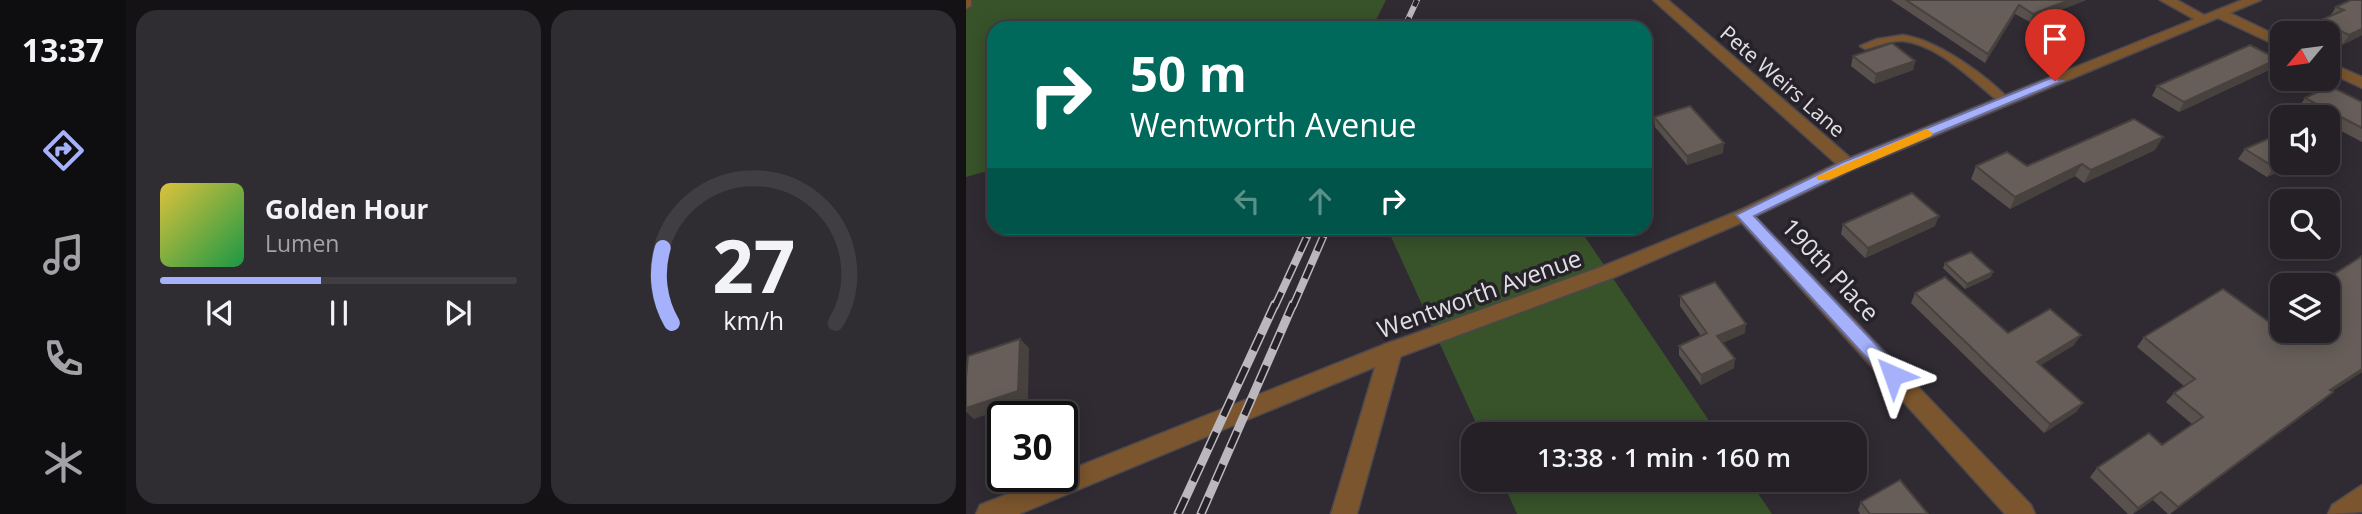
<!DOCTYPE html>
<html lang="en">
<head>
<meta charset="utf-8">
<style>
  :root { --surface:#242026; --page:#302d32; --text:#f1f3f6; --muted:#a3a3a7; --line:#413e43; --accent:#a6b1fc }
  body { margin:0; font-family:"Open Sans",sans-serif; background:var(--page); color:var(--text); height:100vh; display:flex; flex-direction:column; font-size:26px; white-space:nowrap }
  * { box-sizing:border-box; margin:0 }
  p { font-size:23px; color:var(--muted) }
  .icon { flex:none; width:38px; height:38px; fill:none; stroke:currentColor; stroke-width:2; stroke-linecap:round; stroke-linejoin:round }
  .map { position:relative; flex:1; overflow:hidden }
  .panel { display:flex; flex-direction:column; gap:10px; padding:10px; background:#141215; width:840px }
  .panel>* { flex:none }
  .guide { position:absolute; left:21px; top:21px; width:665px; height:214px; border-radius:21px; box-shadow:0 4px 18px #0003,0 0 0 2px var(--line); background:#00695c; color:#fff; overflow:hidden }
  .needle { width:46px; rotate:241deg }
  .buttons { position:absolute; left:1304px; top:21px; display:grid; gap:14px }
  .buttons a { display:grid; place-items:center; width:70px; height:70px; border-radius:14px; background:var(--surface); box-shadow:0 4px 18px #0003,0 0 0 2px var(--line); font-size:35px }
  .speed { position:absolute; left:21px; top:401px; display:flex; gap:14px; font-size:35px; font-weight:700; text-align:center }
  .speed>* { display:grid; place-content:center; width:91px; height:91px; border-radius:50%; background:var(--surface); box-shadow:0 4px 18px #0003,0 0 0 2px var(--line); line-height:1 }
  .speed .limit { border:4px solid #111; border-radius:10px; background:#fff; color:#111 }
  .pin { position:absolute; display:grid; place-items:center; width:60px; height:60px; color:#fff; margin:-72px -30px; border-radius:50% 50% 50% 0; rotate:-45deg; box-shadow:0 0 7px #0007 }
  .pin .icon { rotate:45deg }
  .me { position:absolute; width:77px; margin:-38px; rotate:317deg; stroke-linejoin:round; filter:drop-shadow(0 0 5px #0008) }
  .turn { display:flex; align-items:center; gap:24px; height:147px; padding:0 28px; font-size:32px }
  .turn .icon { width:91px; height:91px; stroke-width:2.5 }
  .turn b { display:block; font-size:49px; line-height:60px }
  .lanes { display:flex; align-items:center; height:66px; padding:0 28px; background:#0003; justify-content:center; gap:35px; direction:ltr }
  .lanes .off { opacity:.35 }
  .panel .tile { flex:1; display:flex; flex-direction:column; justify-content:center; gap:10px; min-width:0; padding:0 24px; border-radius:21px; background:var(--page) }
  .panel .dial { align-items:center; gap:0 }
  .dial svg { height:182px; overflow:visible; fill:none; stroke:var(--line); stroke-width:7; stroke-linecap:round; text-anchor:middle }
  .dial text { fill:var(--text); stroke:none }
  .song { display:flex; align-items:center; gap:21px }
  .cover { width:84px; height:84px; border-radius:10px; background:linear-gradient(135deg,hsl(50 70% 55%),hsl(140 70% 35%)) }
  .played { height:7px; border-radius:4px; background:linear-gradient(90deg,var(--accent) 45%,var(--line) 45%) }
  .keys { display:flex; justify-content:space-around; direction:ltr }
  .panel .tiles { flex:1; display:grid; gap:10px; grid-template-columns:repeat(2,1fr) }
  .trip { position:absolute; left:495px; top:422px; width:406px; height:70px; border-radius:21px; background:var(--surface); box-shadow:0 4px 18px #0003,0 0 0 2px var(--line); font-weight:600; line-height:70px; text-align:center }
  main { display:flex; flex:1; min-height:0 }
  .dock { display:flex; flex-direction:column; width:126px; justify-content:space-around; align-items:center; background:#0e0d0f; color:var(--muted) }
  .dock .icon { width:49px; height:49px }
  .dock .selected { color:var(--accent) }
  .dock b { font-size:32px; color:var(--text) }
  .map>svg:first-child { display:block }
</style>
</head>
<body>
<main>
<nav class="dock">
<b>13:37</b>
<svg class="icon selected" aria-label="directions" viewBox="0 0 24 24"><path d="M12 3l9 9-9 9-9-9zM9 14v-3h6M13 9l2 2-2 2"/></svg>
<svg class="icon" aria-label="music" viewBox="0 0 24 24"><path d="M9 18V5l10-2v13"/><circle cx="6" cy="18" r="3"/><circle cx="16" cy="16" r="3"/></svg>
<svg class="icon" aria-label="phone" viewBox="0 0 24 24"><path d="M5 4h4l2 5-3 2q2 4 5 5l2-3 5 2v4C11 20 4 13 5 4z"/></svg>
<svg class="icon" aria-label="climate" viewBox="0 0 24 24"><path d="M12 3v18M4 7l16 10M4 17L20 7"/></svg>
</nav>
<section class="panel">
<div class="tiles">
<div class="tile">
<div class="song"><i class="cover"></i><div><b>Golden Hour</b><p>Lumen</p></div></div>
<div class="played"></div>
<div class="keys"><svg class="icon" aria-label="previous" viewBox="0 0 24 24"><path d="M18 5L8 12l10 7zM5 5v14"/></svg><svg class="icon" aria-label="pause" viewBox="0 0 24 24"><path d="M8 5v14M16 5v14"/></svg><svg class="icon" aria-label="next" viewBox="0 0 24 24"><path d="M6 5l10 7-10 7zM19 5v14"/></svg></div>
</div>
<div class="tile dial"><svg viewBox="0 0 100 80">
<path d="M14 69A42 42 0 1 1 86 69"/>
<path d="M14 69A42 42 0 0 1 10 36" stroke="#a6b1fc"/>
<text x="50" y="56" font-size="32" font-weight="700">27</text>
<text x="50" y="72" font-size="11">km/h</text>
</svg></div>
</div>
</section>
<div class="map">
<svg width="1396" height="514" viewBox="0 0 1396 514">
  <rect width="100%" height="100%" fill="#302b33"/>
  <g fill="#38522a">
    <path d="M0,0H420L406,28H28V169L0,177Z"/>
    <path d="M421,228H613L752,434H515Z"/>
    <path d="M536,480H783L806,514H551Z"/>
  </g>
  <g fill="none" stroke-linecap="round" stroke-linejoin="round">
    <defs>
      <g id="service">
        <path d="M0,0H5V6L0,9Z"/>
        <path d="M937,35C972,40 1021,76 1045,101L1039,104L1035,103C1007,82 974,45 937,41C924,40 911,46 899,49L894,46L911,39Z"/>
      </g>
      <g id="minor">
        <path d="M687,0H702L888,161L891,165L888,169H876Z"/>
        <path d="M1194,0H1211L1247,20L1235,23Z"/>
        <path d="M1250,11H1260L1316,38V48L1250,17Z"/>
        <path d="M1362,62L1396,77V88L1362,72Z"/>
        <path d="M778,209L784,211L1065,505L1069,514H1039L772,219L769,215L772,211Z"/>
        <path d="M425,342L433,345L436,351L391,514H365L414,351L417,345Z"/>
        <path d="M1396,485V512L1362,514L1366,505Z"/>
      </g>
      <path id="tertiary" d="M1276,0H1295L888,169L784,219L649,277L433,357L53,514H10L14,505L88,476H96V473L417,345L635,267L772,211L876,161Z"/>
    </defs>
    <use href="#service" stroke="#4c484f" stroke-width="3"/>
    <use href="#minor" stroke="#4c484f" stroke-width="3"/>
    <use href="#tertiary" stroke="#4c484f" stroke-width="3"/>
    <use href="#service" fill="#7b552d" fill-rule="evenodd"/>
    <use href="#minor" fill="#7b552d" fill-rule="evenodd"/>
    <use href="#tertiary" fill="#7b552d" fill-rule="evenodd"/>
    <defs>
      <path id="rail-far2" d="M438,28L451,0"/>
      <g id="rail-far1">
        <path d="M309,306L345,228"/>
        <path d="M327,306L361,228"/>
      </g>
      <g id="rail">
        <path d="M212,514L309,304"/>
        <path d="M235,514L327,304"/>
      </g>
    </defs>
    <use href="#rail-far2" stroke="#bbb8bd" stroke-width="6"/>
    <use href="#rail-far1" stroke="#bbb8bd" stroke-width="8"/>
    <use href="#rail" stroke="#bbb8bd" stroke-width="9"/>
    <use href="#rail-far2" stroke="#262229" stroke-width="4.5" stroke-dasharray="12" stroke-linecap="butt"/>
    <use href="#rail-far1" stroke="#262229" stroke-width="5" stroke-dasharray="15" stroke-linecap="butt"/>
    <use href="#rail" stroke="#262229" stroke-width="6" stroke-dasharray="18" stroke-linecap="butt"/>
  </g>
  <g fill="#59514d">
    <path d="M925,0H1120L1064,22L1049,14L1019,63Z"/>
    <path d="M1385,0L1396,35L1376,45L1362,38V33H1352L1347,31L1353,21L1364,16L1370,7Z"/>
    <path d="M887,56L949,61L947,70L908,84L885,66Z"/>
    <path d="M1305,69L1213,112L1186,96L1191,86Z"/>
    <path d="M1339,98L1396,102V142L1362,124V117H1350L1332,108Z"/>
    <path d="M688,117L757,153L721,165L689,127Z"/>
    <path d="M1279,149L1328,164L1301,177L1272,159Z"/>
    <path d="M1189,150L1118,183L1109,176L1044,209L1005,179L1010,166H1061Z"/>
    <path d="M877,224L969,226L899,258L875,234Z"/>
    <path d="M1396,256V372L1366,391L1357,401L1204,514H1202L1187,500L1167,514H1162L1124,477L1131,468L1196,445L1226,424L1200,402L1208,393L1218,386L1171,347L1178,337L1306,324L1362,331V285H1355L1362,278Z"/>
    <path d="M979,263L1025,277L999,289L977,268Z"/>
    <path d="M949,293L1042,333L1108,345L1075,365L1117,403L1110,412L1078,433L945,303Z"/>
    <path d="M714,296L779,333L756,343L768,368L735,385L713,355V346L735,336L714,306Z"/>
    <path d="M895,502L962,514H894L892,510Z"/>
  </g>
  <g fill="#48423e">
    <path d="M1103,0H1120L1064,22L1067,14Z"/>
    <path d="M1053,5L1049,14L1019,63L1022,54Z"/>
    <path d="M1396,29V35L1376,45L1383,35Z"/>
    <path d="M1312,59L1305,69L1213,112L1218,102Z"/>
    <path d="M949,61L947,70L908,84L910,74Z"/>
    <path d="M1197,137L1189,150L1118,183L1125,170Z"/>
    <path d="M758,143L757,153L721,165V156Z"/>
    <path d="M1318,163H1329L1301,177L1308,167Z"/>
    <path d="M1116,164L1109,176L1044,209L1049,197Z"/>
    <path d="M973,216L969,226L899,258L902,248Z"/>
    <path d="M1027,272L1025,277L999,289L1001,284Z"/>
    <path d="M780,324L779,333L750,346L751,336Z"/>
    <path d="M1115,335L1108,345L1065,371L1071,362Z"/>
    <path d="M54,339L63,348L62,400L8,419L0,412V408Z"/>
    <path d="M769,359L768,368L735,385V375Z"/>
    <path d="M1396,369V372L1354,399L1364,390Z"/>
    <path d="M1367,392L1357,401L1204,514L1212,507Z"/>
    <path d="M1117,403L1110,412L1078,433L1084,424Z"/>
    <path d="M1195,492L1187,500L1166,514L1172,508Z"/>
  </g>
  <g fill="#675e59" stroke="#48423e" stroke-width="2">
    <path d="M940,0H1103L1067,14L1053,5L1022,54Z"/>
    <path d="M1385,0H1396V29L1383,35L1353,21L1378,10L1370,7Z"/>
    <path d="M926,43L949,61L910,74L887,56Z"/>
    <path d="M1284,45L1312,59L1218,102L1191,86Z"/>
    <path d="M1364,86L1396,102V128L1339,98Z"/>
    <path d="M724,106L758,143L721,156L688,117Z"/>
    <path d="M1168,119L1197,137L1125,170L1116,164L1049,197L1010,166L1041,152L1061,166Z"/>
    <path d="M1306,137L1316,143V163H1318L1308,167L1279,149Z"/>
    <path d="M946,193L973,216L902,248L877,224Z"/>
    <path d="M1005,252L1027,272L1001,284L979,263Z"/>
    <path d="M1396,256V369L1364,390L1367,392L1212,507L1195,492L1172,508L1131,468L1183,433L1196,445L1237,417L1208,393L1229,379L1178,337L1257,289L1306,324L1316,318V331H1362V291L1372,285L1362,278Z"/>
    <path d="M979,277L1042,333L1084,309L1115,335L1071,362L1117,403L1084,424L949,293Z"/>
    <path d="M749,282L780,324L751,336L769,359L735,375L713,346L741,333L714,296Z"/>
    <path d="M54,339L52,391L0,408V378L2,356Z"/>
    <path d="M934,480L962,514H904L895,502Z"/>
  </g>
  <path fill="#a6b1fc" stroke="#6c73a4" stroke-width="2" d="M1085,78L1096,81L887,168L788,216L934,370L936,375L934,380H921L770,215L877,162Z"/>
  <path fill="#f59e0b" d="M960,129L967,133L965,136L863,180H852L850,177Z"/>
  <g text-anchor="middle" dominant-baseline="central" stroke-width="7" stroke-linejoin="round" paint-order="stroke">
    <g font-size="21" fill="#e2dfe4" stroke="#262229">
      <text transform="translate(817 81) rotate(41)">Pete Weirs Lane</text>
    </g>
    <g font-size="24" fill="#e2dfe4" stroke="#262229">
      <text transform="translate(865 269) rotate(47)">190th Place</text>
      <text transform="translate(513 293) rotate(-20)">Wentworth Avenue</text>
    </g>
  </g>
</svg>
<div class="buttons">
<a><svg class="needle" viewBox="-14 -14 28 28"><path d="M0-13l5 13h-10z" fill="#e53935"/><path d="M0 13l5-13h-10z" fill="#a3a3a7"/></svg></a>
<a><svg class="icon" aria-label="sound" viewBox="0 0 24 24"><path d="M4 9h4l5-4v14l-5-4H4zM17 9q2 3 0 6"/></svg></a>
<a><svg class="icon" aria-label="search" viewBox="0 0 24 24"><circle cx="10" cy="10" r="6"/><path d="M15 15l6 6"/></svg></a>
<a><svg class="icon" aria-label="layers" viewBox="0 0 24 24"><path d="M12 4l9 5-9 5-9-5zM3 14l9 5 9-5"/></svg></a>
</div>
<div class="speed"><div class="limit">30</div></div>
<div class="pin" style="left:1089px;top:81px;background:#d93025"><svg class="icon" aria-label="arrive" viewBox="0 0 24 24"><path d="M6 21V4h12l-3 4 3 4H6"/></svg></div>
<svg class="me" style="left:927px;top:375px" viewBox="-20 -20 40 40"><path d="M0-17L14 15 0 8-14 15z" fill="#a6b1fc" stroke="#fff" stroke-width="4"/></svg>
<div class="trip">13:38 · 1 min · 160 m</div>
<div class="guide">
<div class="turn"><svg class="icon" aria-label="right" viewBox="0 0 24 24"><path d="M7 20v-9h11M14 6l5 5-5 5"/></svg><div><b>50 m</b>Wentworth Avenue</div></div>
<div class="lanes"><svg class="icon off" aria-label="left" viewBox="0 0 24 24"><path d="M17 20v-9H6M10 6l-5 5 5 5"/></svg><svg class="icon off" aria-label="ahead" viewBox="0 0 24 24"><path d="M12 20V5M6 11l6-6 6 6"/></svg><svg class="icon" aria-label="right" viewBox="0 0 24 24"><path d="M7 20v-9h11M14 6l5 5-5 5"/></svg></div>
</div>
</div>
</main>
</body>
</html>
